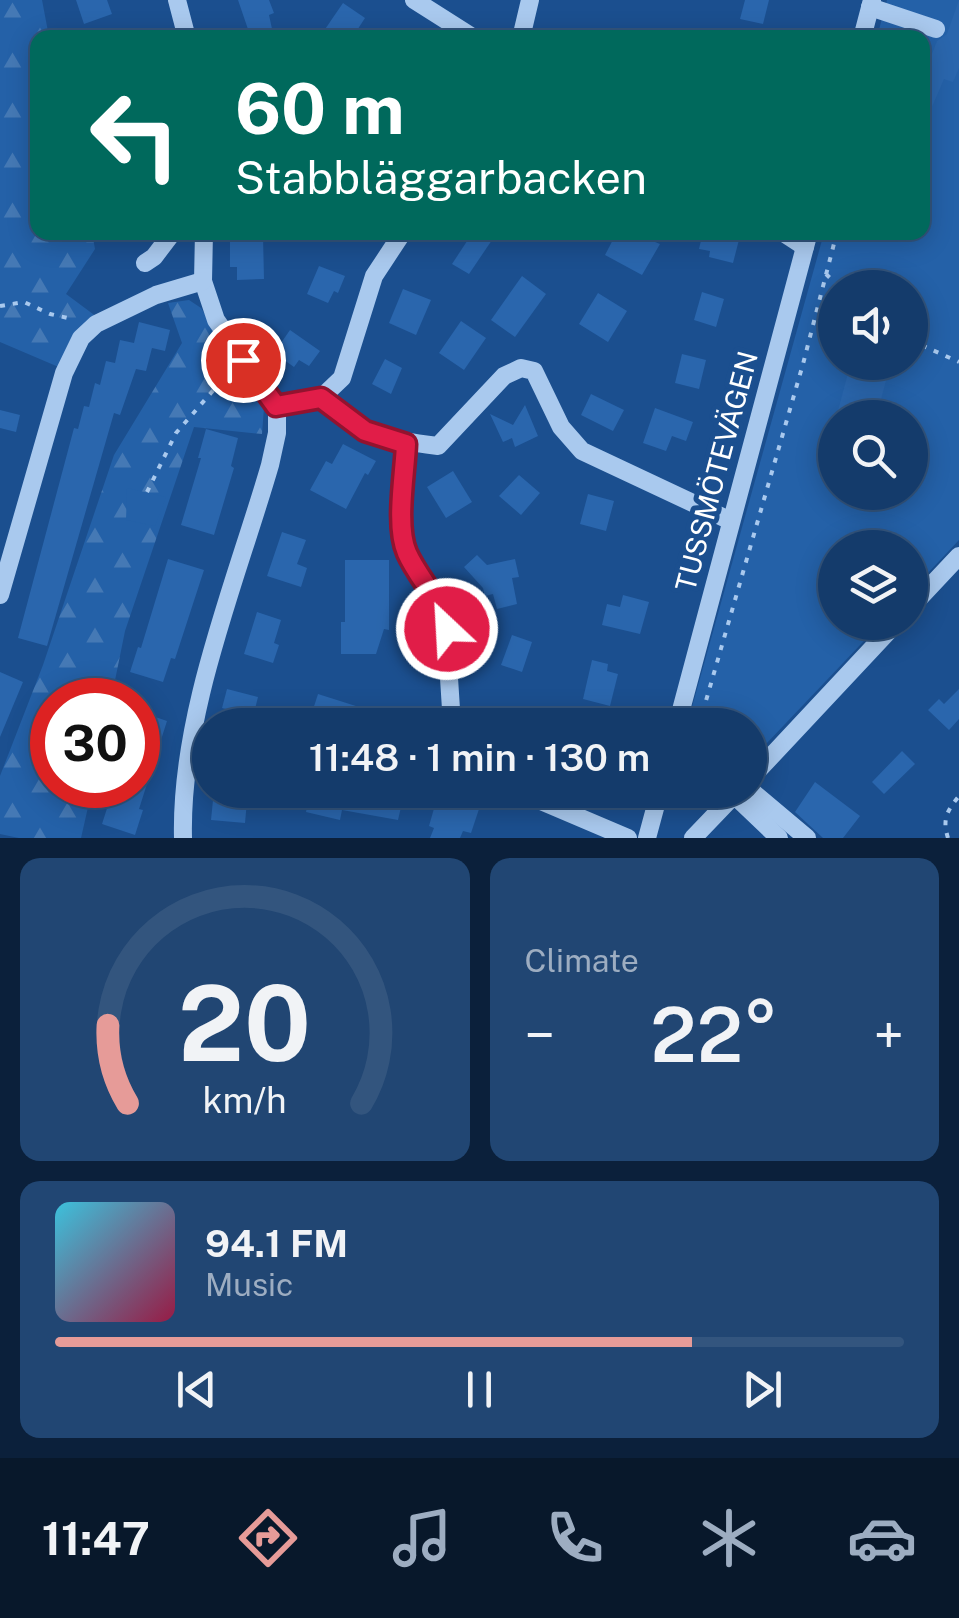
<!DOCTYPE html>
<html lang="en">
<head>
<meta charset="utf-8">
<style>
  :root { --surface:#143b6b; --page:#214673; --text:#f1f3f6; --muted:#9dadc1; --line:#33557e; --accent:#e69b98 }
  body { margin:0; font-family:"Public Sans",sans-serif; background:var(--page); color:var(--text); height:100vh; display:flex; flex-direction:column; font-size:38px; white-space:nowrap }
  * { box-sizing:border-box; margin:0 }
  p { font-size:32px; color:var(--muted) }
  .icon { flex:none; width:55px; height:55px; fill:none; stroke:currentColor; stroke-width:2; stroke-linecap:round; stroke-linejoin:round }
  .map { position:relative; height:838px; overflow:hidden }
  .details { display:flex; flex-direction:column; gap:20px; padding:20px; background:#0b203b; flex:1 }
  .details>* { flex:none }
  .banner { position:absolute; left:30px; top:30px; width:900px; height:210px; border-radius:20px; box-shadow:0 5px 25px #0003,0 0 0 2px var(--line); background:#00695c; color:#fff; overflow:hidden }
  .tools { position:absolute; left:818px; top:270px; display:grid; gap:20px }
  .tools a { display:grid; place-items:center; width:110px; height:110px; border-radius:50%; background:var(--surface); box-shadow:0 5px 25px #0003,0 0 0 2px var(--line); font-size:50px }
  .speed { position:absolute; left:30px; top:678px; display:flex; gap:20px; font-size:50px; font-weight:700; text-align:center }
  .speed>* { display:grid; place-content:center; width:130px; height:130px; border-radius:50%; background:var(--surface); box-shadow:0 5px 25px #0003,0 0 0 2px var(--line); line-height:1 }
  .speed .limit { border:15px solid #d22; background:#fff; color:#111 }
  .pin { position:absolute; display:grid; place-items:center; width:85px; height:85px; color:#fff; margin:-42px; border:5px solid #fff; border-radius:50%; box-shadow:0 2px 10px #0007 }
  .me { position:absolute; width:110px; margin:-55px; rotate:335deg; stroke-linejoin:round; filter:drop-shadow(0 0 8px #0008) }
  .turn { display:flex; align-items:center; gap:35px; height:210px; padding:0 40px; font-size:45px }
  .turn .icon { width:130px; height:130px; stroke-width:2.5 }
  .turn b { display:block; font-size:70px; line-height:85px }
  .big { font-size:75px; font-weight:600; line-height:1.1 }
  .details .tile { flex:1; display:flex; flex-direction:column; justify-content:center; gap:15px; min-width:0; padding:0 35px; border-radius:20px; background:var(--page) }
  .details .dial { align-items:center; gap:0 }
  .dial svg { height:260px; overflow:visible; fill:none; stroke:var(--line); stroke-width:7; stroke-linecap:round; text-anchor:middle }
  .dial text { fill:var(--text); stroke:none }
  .song { display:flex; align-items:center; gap:30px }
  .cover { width:120px; height:120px; border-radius:15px; background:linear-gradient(135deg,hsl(190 70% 55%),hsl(340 70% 35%)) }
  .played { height:10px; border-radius:5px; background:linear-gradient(90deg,var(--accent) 75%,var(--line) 75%) }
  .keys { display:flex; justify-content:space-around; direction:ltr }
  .heat { display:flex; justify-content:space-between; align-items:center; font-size:55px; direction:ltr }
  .details .tiles { flex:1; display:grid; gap:20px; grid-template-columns:1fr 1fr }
  .tile:last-child { grid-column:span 2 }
  .trip { position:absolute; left:192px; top:708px; width:575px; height:100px; border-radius:50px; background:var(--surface); box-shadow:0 5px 25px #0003,0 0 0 2px var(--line); font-weight:600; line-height:100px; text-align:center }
  .tab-bar { display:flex; height:160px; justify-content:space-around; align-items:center; background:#08182b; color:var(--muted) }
  .tab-bar .icon { width:70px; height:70px }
  .tab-bar .selected { color:var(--accent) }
  .tab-bar b { font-size:45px; color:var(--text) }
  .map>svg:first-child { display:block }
</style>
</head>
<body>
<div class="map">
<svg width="959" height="838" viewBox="0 0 959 838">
  <defs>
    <pattern id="forest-firs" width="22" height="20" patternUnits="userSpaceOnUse" patternTransform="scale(2.5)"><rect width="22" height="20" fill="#2461a8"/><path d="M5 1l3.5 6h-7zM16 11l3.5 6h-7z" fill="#4579b5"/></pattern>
  </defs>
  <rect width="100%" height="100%" fill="#1b4f8f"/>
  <g fill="url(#forest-firs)">
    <path d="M0,0H42L49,37L38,38V232L92,233L95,249L66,294L101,320L61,368L0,342Z"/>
    <path d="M189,300L201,308L264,407L262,434L194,427L125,631L111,700H52V785H93L81,838H19L0,834V776L43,665L114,455L182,343L168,303Z"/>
  </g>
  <g fill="#2461a8" fill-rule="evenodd">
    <path d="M887,0H959V540L910,592V548H835V622L881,623L750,761V725H687L824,233L922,232V38L877,37ZM835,288H910V362H835ZM835,418H910V492H835Z"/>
    <path d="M127,488L166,497L155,526L126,520Z"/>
  </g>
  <g fill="#2a66ad">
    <path d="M76,0H107L112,14L84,24Z"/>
    <path d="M238,0H269L274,13L269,15L274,38H251Z"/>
    <path d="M745,0H769L763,24L740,19Z"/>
    <path d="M959,0V68L953,82L944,79L922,130V79L937,41L947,34Z"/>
    <path d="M343,3L365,18L352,38H319Z"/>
    <path d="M230,232L263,235L264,279L237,280V267H230Z"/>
    <path d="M473,232H481L492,240L469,274L452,264Z"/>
    <path d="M617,232H660L655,242L660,244L642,275L605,255Z"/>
    <path d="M703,232H741L733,263L709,257L710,251L699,249Z"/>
    <path d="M319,266L345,276L338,293L334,291L328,303L307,294Z"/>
    <path d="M522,276L546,294L515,337L491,320Z"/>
    <path d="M403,289L431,300L416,335L389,323Z"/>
    <path d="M702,292L724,299L716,327L694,320Z"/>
    <path d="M598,293L627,311L608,342L579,324Z"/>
    <path d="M461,321L486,338L464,370L439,353Z"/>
    <path d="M139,322L170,330L165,351L152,348L146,371L136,369L120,415L114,413L47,646L18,638L74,428L78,429L84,406L89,407L95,383L100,385L106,361L115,363L120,340L134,343Z"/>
    <path d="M290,330L320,351L309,366L299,360L294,367L274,353Z"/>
    <path d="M682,354L706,360L699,389L675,383Z"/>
    <path d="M385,359L402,368L391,394L372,384Z"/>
    <path d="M851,362H891L876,418H836Z"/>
    <path d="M591,394L624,410L613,431L581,415Z"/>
    <path d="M525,405L538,436L515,447L512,438L503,442L490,414L513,425Z"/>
    <path d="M655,408L693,422L686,441L672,436L666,451L643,443Z"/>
    <path d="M0,410L20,415L16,432L0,428Z"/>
    <path d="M206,429L238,438L231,466L234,468L214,535L181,525L201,458H198Z"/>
    <path d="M343,444L376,461L368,475L365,473L346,509L310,490L326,461L332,464Z"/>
    <path d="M453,471L472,502L446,518L427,487Z"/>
    <path d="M519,475L540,493L521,515L499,496Z"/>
    <path d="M588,494L614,501L606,531L580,524Z"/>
    <path d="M282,532L306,540L297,564L307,568L301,587L267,576Z"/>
    <path d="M477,555L487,565L515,559L519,577L512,578L517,604L497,609L493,594L485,596L483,588L464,567Z"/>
    <path d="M168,559L204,570L175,659L171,658L163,682L130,672L138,647L141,648Z"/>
    <path d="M345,560H389V630L384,629L376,654H341V622H345Z"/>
    <path d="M623,595L649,602L640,634L602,625L607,604L620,607Z"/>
    <path d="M257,612L281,620L274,643L279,645L273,663L244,654Z"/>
    <path d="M512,635L532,642L522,672L501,665Z"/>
    <path d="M592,660L608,664L607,671L618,674L610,706L583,699Z"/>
    <path d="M0,672L23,682L0,737Z"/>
    <path d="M227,689L258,697L251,725H225L229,710L222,708Z"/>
    <path d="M959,689V719L949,730L928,710L939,699L944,704Z"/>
    <path d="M318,694L359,707L353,725H308Z"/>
    <path d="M138,711L167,721L139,809L143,810L135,835L102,824L110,799L106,798L110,785H138Z"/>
    <path d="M902,751L915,764L884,794L872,782Z"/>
    <path d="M815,782L860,816L843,838H823L795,812Z"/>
    <path d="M214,790H248L245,823L211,820Z"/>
    <path d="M310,790H405L398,820L342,810L340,820L306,812Z"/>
    <path d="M446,790L462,793L459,803L479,809L471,833L463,831L460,838H430L434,828L429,826L435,805L440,807Z"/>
  </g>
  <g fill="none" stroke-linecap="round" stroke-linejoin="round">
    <g stroke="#a9c9ee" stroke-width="4" stroke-dasharray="5 8" stroke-linecap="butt">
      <path d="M826,274L840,288"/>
      <path d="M0,306L24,302L50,314L72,319"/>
      <path d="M910,340L959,362"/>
      <path d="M147,492L176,433L231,370"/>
      <path d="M699,725L803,364L837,232"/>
      <path d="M948,838C942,819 947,811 959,796"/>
    </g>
    <g stroke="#a9c9ee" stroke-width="18">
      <path d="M177,0L187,38"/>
      <path d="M414,0L474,38"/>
      <path d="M870,7L936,29"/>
      <path d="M521,38L530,0"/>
      <path d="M862,38L872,0"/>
      <path d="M204,232L203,281L216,320L277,406"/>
      <path d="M782,232L805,247"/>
      <path d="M145,263L154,257L173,232"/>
      <path d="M321,398C368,433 379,439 438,446L504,376L521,368L534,371L561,427L582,451L731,521"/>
      <path d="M407,443L402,536L406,552L445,615L452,725"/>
      <path d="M0,595L64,373L81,338L96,324L156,295L203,281"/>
      <path d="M910,608L959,556"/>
      <path d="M677,725L809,232"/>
      <path d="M750,779L897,622"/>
      <path d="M515,790L628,838"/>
      <path d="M750,790L807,838"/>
      <path d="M734,795L779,838"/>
      <path d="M183,838C180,715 236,582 270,465L277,433V406L321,398L342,378L374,276L403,232"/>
      <path d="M647,838L660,790"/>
      <path d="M693,838L739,790"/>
    </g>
  </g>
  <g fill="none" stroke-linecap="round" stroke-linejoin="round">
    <defs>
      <path id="route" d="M243,360L276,406L321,398L365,431L406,444C405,473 395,526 407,553C419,580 442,600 447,629"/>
    </defs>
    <use href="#route" stroke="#92132f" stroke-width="25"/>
    <use href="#route" stroke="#e11d48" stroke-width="18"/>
  </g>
  <g text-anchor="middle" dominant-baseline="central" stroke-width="10" stroke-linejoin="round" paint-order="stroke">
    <g font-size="28" fill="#fff" stroke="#1b4f8f">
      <text transform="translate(716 471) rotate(-75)">TUSSMÖTEVÄGEN</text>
    </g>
  </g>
</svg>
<div class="tools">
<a><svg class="icon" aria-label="sound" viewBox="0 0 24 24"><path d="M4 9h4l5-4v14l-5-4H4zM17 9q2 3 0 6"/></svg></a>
<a><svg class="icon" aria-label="search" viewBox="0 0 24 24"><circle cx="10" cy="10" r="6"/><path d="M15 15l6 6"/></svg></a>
<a><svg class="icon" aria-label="layers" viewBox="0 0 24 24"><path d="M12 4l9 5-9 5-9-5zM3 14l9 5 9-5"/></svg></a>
</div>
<div class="speed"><div class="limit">30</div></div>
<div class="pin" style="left:243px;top:360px;background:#d93025"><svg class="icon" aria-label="arrive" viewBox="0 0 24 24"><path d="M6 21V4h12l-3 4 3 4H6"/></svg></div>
<svg class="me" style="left:447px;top:629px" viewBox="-20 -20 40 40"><circle r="17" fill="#e11d48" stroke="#fff" stroke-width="3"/><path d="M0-11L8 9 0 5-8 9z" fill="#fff"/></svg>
<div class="trip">11:48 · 1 min · 130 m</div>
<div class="banner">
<div class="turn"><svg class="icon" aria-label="left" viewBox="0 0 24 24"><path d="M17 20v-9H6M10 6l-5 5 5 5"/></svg><div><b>60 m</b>Stabbläggarbacken</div></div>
</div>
</div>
<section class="details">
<div class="tiles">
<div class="tile dial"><svg viewBox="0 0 100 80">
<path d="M14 69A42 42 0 1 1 86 69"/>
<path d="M14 69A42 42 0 0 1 8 45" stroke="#e69b98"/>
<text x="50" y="56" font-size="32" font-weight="700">20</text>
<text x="50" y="72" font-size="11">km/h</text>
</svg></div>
<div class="tile"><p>Climate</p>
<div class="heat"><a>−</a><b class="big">22°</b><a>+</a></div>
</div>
<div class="tile">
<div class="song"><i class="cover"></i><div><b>94.1 FM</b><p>Music</p></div></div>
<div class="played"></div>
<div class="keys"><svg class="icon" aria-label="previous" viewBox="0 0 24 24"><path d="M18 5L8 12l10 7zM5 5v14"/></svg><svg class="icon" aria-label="pause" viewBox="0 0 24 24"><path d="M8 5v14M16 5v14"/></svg><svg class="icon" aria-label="next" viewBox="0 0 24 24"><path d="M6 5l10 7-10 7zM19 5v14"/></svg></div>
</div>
</div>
</section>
<nav class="tab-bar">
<b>11:47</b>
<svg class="icon selected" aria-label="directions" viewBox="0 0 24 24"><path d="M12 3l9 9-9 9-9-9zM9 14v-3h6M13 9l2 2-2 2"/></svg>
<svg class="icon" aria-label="music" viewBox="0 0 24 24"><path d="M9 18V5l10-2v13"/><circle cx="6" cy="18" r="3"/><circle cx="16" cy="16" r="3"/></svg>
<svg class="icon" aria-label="phone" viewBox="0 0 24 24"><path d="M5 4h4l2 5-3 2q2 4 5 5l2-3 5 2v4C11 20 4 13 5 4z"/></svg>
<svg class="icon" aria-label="climate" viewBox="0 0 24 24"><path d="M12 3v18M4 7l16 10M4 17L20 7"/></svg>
<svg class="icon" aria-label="car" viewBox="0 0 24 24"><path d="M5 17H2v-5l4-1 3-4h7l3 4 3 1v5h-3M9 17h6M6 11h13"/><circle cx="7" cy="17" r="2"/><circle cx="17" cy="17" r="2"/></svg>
</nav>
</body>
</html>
